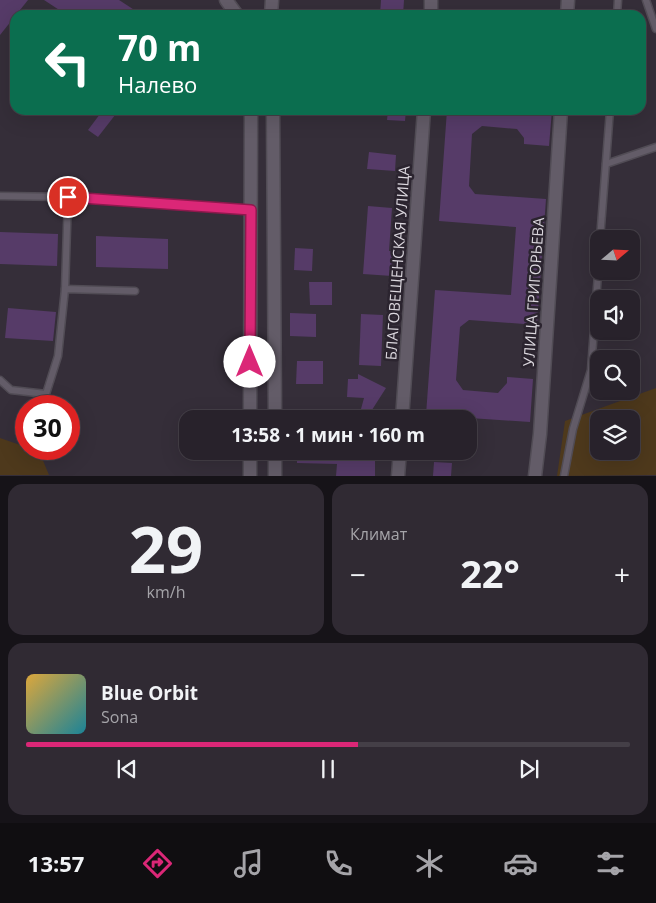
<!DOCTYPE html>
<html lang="ru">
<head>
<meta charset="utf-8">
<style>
  :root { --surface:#28222b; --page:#302a33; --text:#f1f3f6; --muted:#a5a4a9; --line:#443f47; --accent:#db2777 }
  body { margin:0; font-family:"Open Sans",sans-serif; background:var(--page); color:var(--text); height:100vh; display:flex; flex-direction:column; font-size:19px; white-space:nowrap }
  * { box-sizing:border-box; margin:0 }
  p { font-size:16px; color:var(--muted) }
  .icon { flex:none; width:28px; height:28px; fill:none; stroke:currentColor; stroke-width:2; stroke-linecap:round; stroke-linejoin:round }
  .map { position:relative; height:476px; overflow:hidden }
  .side { display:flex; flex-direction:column; gap:8px; padding:8px; background:#161318; flex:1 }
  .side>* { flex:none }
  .guide { position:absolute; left:10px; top:10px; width:636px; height:105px; border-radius:15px; box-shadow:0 5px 20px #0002,0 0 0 1px var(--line); background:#0b6e4f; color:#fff; overflow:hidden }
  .needle { width:32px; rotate:71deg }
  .controls { position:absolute; left:590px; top:230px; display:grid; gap:10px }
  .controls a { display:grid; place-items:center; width:50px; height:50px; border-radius:10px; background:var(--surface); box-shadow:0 5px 20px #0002,0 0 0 1px var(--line); font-size:25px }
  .speed { position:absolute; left:15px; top:395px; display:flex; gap:10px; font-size:25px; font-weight:700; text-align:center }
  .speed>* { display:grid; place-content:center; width:65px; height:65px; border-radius:50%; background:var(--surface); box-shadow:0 5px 20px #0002,0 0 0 1px var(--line); line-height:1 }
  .speed .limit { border:8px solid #d22; background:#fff; color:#111 }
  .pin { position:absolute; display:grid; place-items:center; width:42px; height:42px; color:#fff; margin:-21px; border:2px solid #fff; border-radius:50%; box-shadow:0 1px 5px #0007 }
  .me { position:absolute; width:55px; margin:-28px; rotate:0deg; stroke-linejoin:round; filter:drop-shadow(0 0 4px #0008) }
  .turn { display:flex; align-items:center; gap:18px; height:105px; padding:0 25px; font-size:22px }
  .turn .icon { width:65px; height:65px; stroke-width:2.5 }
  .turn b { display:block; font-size:35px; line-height:42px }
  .big { font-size:38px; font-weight:700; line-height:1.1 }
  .side .tile { flex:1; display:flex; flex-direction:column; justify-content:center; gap:8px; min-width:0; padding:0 18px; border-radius:15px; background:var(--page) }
  .side .dial { align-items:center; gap:0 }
  .dial b { font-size:65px; line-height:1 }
  .song { display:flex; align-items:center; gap:15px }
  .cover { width:60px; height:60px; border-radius:8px; background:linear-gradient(135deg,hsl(40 70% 55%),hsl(190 70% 35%)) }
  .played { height:5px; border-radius:2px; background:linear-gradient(90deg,var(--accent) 55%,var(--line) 55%) }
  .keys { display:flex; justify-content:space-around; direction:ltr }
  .heat { display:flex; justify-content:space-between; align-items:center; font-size:28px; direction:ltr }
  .side .tiles { flex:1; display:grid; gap:8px; grid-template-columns:1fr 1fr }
  .tile:last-child { grid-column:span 2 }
  .trip { position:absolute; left:179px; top:410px; width:298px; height:50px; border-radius:15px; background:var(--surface); box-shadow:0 5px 20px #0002,0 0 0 1px var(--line); font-weight:700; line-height:50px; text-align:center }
  .menu { display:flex; height:80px; justify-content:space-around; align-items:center; background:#100e11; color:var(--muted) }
  .menu .icon { width:35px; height:35px }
  .menu .on { color:var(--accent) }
  .menu b { font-size:22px; color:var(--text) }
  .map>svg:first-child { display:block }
</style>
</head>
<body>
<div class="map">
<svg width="656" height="476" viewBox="0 0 656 476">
  <rect width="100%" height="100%" fill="#352e39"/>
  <g fill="#4e391c" fill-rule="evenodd">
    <path d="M656,388V475L557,476L565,421ZM599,419H631V451H599Z"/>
    <path d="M0,438L26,447V449L39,451L49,475H0Z"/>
  </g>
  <g fill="#563b68">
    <path d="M0,0H28L0,35Z"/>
    <path d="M44,0H119L142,15H67Z"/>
    <path d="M381,0H404L403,15H380Z"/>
    <path d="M103,110H119L98,137L88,130Z"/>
    <path d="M388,110H406L405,121L387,120Z"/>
    <path d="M447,110H552L549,146L524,144V138L517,129L482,126L472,134L469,186L475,194L546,199L537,325L469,320L460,327L456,380L463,390L498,393L507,383V377L533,379L530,422L426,415L435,290L511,295L516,227L439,221Z"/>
    <path d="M369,152L396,155L395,171L367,169Z"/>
    <path d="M368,206L392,208L389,251H393L392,276L363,274Z"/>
    <path d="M0,232L58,234L57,266L0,264Z"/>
    <path d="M96,236L168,239V269L96,267Z"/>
    <path d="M295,248L313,249L312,271L294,270Z"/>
    <path d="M309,282H332V305H310Z"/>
    <path d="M8,308L56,312L53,341L5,338Z"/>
    <path d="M290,313L316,314V337L290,336Z"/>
    <path d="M361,314L383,315L381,366L359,365Z"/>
    <path d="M297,361H323V384H296Z"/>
    <path d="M358,374L386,388L370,413L361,409L364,398L347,397L348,379H358Z"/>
    <path d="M297,451H375V476H336L337,464L297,463Z"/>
    <path d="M434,462L452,463L451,476H433Z"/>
  </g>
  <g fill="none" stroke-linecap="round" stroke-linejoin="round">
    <defs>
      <g id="service">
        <path d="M646,0L656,29"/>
        <path d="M617,15L618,0"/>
        <path d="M606,164L656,147"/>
        <path d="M0,196L68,197L251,210"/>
        <path d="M600,239L610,110"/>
        <path d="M65,289L68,197"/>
        <path d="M0,380L11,390L46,394L58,356L65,289L135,291"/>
        <path d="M564,476L573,429L591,370L599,260"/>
      </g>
      <g id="minor">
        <path d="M226,0L237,15"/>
        <path d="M271,15L272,0"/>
        <path d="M431,15V0"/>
        <path d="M567,15L568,0"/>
        <path d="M273,110L275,419"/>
        <path d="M250,419L251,110"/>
        <path d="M402,419L424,110"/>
        <path d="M275,451V476"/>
        <path d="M250,476V451"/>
        <path d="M398,476L400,451"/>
        <path d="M535,476L540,434L561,110"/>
      </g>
    </defs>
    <use href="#service" stroke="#514c55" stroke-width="9"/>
    <use href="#minor" stroke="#514c55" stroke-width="15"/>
    <use href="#service" stroke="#635c68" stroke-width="6"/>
    <use href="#minor" stroke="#635c68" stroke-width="12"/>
  </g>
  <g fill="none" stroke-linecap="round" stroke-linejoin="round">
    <defs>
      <path id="route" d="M68,197L251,210L250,362"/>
    </defs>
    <use href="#route" stroke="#8e194d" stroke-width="12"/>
    <use href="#route" stroke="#db2777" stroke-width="9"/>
  </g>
  <g text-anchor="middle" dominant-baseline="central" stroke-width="5" stroke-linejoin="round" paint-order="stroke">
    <g font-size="15" fill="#dbd7de" stroke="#2b242f">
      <text transform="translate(397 263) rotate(-86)">БЛАГОВЕЩЕНСКАЯ УЛИЦА</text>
      <text transform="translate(533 292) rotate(-86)">УЛИЦА ГРИГОРЬЕВА</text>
    </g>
  </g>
</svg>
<div class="controls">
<a><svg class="needle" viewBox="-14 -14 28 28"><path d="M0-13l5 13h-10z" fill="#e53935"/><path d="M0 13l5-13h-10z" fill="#a5a4a9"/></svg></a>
<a><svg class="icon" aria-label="sound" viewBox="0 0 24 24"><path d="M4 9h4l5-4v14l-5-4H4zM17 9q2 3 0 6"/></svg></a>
<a><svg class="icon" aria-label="search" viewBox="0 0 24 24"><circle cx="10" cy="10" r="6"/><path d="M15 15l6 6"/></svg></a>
<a><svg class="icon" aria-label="layers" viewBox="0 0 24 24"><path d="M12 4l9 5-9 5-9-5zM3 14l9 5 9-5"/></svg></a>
</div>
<div class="speed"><div class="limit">30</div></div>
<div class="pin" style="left:68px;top:197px;background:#d93025"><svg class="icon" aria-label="arrive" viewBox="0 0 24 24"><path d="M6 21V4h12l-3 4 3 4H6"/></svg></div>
<svg class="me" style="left:250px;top:362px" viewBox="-20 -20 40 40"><circle r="19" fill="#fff"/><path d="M0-13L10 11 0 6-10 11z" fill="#db2777"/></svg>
<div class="trip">13:58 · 1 мин · 160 m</div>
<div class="guide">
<div class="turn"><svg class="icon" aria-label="left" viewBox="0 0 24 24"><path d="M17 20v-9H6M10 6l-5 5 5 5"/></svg><div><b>70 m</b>Налево</div></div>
</div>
</div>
<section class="side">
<div class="tiles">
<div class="tile dial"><b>29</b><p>km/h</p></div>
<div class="tile"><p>Климат</p>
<div class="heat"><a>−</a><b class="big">22°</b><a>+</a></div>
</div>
<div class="tile">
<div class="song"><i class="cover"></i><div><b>Blue Orbit</b><p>Sona</p></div></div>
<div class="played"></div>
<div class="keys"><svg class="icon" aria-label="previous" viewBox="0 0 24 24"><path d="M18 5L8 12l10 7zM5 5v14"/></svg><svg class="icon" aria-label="pause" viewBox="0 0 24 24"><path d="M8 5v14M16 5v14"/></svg><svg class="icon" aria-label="next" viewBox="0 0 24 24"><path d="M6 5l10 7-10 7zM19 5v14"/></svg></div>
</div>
</div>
</section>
<nav class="menu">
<b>13:57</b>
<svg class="icon on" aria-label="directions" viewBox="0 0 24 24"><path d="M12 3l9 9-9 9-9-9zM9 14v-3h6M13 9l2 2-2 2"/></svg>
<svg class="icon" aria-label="music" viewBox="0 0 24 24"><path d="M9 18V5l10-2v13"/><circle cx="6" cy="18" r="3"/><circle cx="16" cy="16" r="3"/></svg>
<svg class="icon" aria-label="phone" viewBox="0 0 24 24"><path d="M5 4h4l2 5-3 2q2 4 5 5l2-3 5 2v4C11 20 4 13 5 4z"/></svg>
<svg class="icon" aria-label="climate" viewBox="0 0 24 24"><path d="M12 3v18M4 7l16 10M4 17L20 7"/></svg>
<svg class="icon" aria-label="car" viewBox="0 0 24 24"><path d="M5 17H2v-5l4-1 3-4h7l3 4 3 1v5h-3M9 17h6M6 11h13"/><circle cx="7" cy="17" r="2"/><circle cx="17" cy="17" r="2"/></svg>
<svg class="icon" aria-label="filters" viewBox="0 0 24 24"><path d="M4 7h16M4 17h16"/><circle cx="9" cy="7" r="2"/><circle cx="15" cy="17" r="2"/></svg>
</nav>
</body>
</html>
